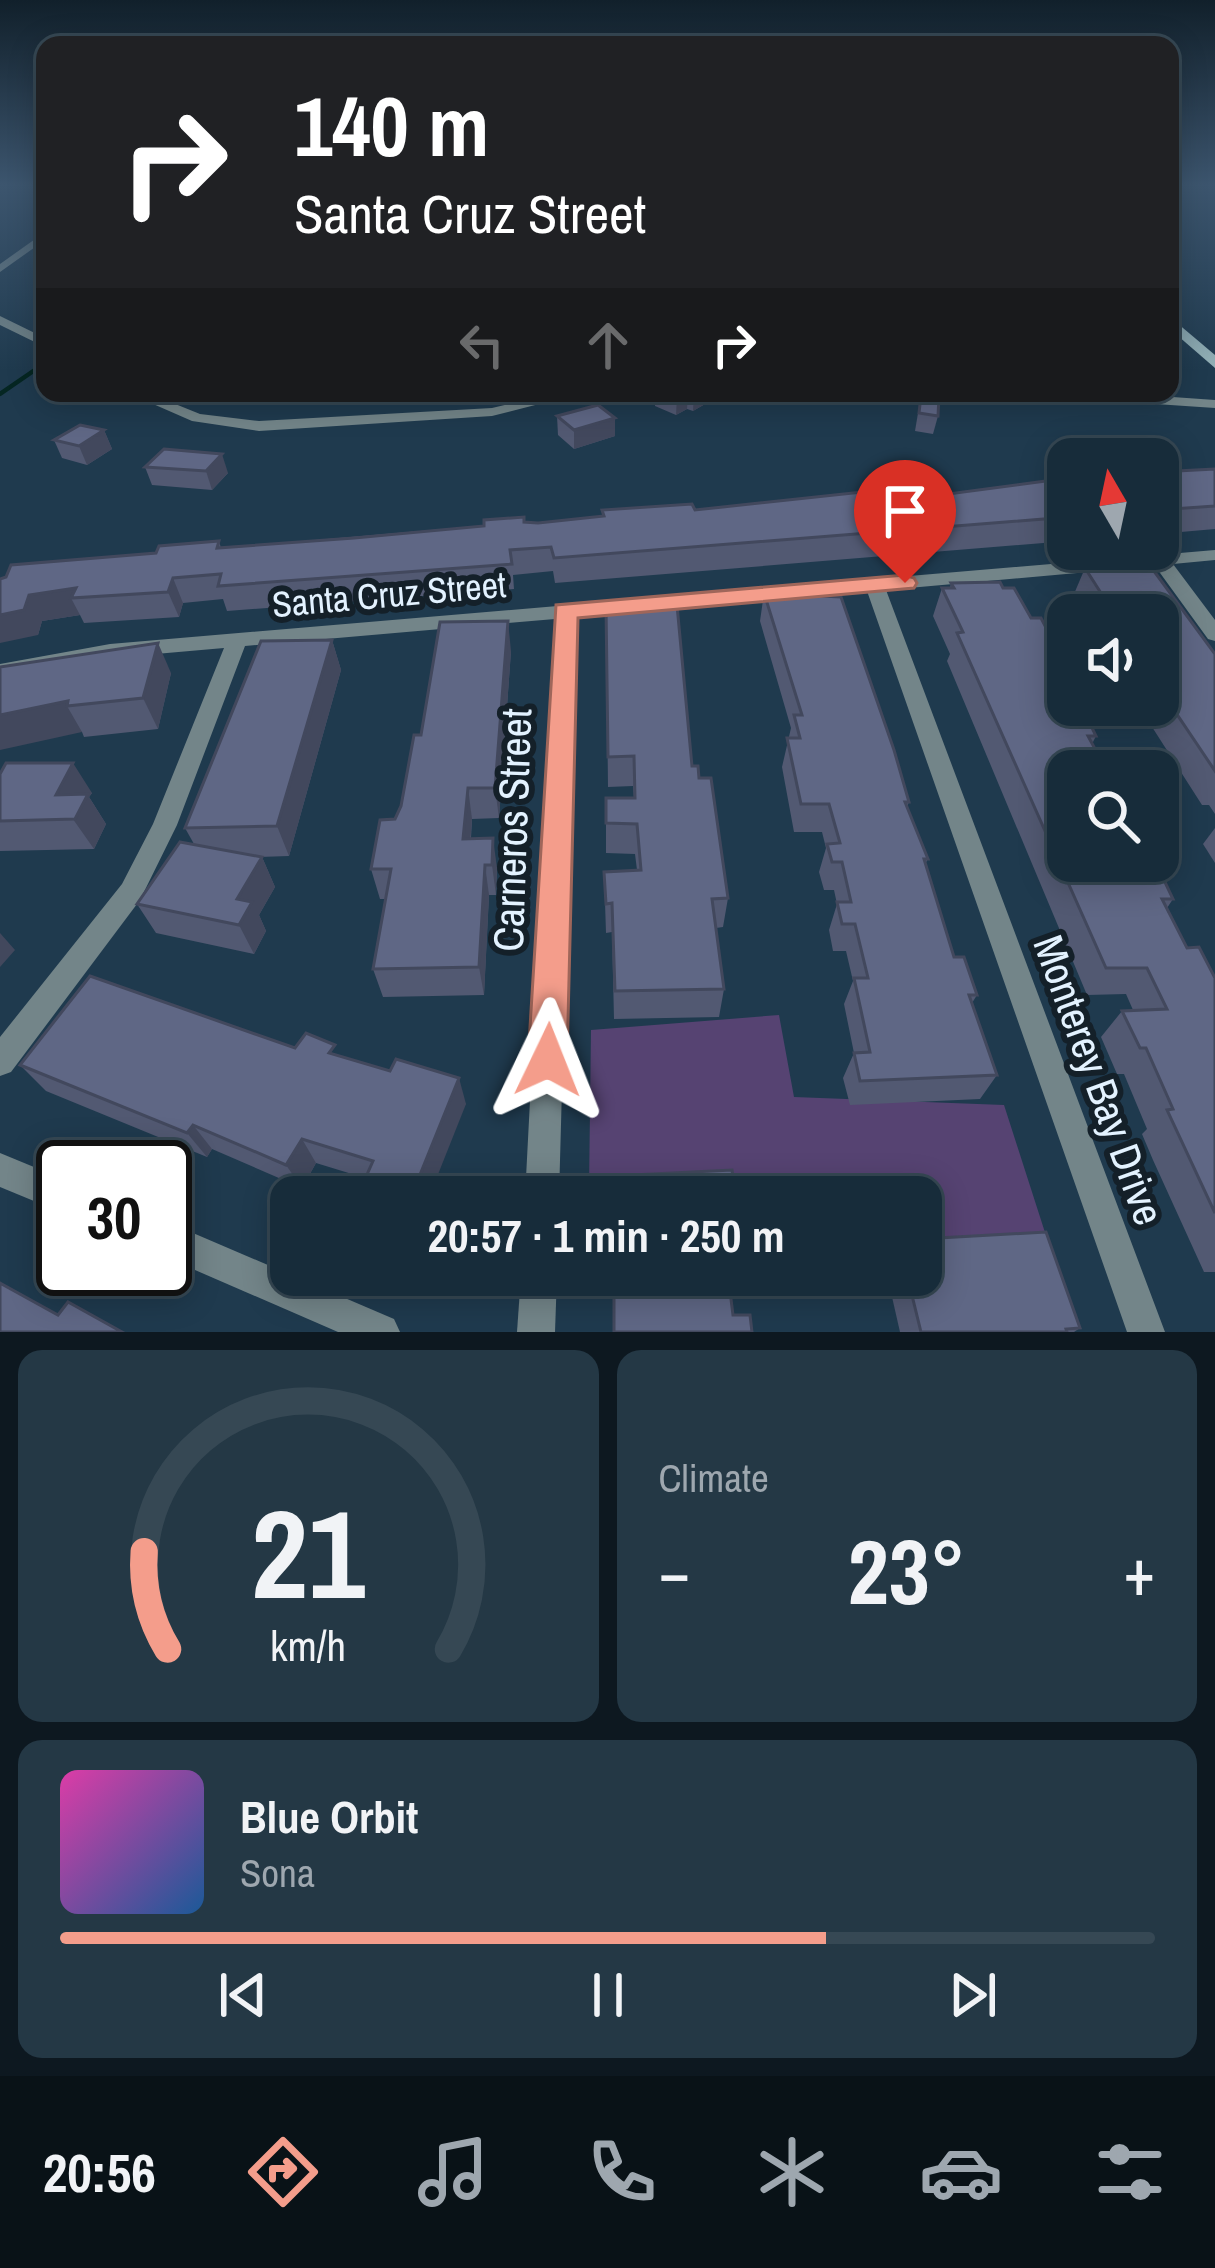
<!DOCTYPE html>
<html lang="en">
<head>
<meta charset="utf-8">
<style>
  :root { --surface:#172c3a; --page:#243845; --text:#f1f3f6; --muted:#9ea7af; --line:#364854; --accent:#f49d8b }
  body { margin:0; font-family:"Archivo Narrow",sans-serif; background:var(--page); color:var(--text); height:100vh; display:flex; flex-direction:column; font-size:45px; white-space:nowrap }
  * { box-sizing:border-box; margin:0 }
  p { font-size:39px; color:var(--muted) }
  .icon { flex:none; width:66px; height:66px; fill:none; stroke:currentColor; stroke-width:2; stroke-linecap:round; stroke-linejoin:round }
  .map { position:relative; height:1332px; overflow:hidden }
  .panel { display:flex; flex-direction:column; gap:18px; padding:18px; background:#0d1820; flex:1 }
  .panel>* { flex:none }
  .guide { position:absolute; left:36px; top:36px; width:1143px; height:366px; border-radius:24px; box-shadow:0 6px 30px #0003,0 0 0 3px var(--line); background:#202124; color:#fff; overflow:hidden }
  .needle { width:78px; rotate:351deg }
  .fabs { position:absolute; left:1047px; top:438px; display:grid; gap:24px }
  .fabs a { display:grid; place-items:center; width:132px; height:132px; border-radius:24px; background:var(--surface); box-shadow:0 6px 30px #0003,0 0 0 3px var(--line); font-size:60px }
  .speed { position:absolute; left:36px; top:1140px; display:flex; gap:24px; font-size:60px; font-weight:700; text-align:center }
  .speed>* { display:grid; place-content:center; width:156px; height:156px; border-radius:50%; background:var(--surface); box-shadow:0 6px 30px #0003,0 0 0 3px var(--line); line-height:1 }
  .speed .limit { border:6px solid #111; border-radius:18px; background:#fff; color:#111 }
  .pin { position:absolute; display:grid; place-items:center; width:102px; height:102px; color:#fff; margin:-123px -51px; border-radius:50% 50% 50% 0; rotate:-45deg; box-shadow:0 0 12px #0007 }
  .pin .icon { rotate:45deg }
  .me { position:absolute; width:132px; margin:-66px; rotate:2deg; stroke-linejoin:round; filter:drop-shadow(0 0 9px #0008) }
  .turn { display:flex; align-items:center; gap:42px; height:252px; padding:0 60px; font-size:54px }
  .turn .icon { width:156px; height:156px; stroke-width:2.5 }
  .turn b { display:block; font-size:84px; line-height:102px }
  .lanes { display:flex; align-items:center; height:114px; padding:0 60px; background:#0003; justify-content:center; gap:60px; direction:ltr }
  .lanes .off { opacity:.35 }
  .big { font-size:90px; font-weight:800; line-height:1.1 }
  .panel .card { flex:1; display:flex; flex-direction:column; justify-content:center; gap:18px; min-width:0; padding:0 42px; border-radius:24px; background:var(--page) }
  .panel .dial { align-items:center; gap:0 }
  .dial svg { height:312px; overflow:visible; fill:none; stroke:var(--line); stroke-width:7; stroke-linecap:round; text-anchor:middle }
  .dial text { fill:var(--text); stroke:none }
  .song { display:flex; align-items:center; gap:36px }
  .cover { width:144px; height:144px; border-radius:18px; background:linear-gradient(135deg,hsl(320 70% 55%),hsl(210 70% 35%)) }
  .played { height:12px; border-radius:6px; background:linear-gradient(90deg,var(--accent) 70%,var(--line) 70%) }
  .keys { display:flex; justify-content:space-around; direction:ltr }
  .heat { display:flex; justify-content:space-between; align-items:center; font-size:66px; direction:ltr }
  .panel .tiles { flex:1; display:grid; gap:18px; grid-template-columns:1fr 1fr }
  .card:last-child { grid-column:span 2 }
  .trip { position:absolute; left:270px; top:1176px; width:672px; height:120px; border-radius:24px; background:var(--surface); box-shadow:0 6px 30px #0003,0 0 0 3px var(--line); font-weight:800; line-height:120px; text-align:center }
  .dock { display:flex; height:192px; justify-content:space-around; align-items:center; background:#091217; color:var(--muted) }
  .dock .icon { width:84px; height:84px }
  .dock .on { color:var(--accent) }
  .dock b { font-size:54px; color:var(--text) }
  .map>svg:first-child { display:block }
</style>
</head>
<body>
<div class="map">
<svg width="1215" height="1332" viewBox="0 0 1215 1332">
  <rect width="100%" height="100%" fill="#1f3a4e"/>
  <path fill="#564372" d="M779,1015L794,1097L1004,1105L1050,1248L921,1252V1197H812L764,1180L589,1188L591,1030Z"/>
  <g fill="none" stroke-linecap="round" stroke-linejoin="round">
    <path stroke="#052622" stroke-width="4.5" d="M0,394L45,363"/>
    <g fill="#738589" fill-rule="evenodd">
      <path d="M45,232V240L0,272V264Z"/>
      <path d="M0,316L45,338V347L0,325Z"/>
      <path d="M128,393H148L200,414L259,421L492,408L556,393H582L492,416L259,431L192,421Z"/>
      <path d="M1044,393H1116L1215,400V408L1051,397Z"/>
      <path d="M1215,550V560L1173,564L1215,620V641L1208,639L1155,566L886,590L1165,1332H1127L867,591L575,617L559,1197H525L555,619L245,646L177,825L140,900L11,1072L0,1076V1037L122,884L153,824L224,648L110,658L0,678V664L110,644Z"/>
      <path d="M0,1153L63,1179V1213L0,1187Z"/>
      <path d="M165,1221L394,1319L400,1332H338L165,1257Z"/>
      <path d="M521,1275H557L555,1332H517Z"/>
    </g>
    <path fill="#94b1b7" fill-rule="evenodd" d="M1170,317L1215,355V368L1170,329Z"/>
  </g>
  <g fill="#525972">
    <path d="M655,393H724L693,411L687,409L676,415L655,406Z"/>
    <path d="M921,395L938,416L933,434L915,431Z"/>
    <path d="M557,416L615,418V436L574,449L558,435Z"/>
    <path d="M104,430L112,449L87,465L62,458L54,440Z"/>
    <path d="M145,467L228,473L212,490L152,485Z"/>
    <path d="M1215,469V529L1158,534V472Z"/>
    <path d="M1068,478V541L555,583L553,571L513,575L514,589L227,611L223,599L183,603L179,617L84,623L80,615L42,621L38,635L0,579L156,553L219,541L221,548L524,522L538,523L602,516V510H695L926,497Z"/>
    <path d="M1151,567L1215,654V814L1209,805H1202L1138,705H1158V615H1087L1074,594L1085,568Z"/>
    <path d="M951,583L1096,736L1092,744L1068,861H1146L1144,865L1152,880L1173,899L1167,908L1187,948L1215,978V1272H1204L1153,1160L1142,1134L1147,1129L1124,1074H1117L1101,1037L1122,1011L1133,1010L1126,994L1087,995L947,661L950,654L933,616L942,588H950Z"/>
    <path d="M764,593L909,802L907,807L928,859L925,864L954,957L977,995L972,1003L997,1075L980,1099L850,1105L843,1078L854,1053L844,1004L853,981L846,951H833L829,930L837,904L834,890H824L819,872L826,848L822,832H794L782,767L791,728L760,621Z"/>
    <path d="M606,606L699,778L728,898L723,927L716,928L724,989L719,1017L614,1019L612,932L606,933L604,872L637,870L635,854L606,853V798H634L633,786L608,787Z"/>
    <path d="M332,640L341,670L289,856L259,857H262L275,887L259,915L266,931L254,954L156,933L137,904L194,844L185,828Z"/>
    <path d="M511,651L499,818L472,819L471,838L497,868L496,895H489L484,995L383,997L373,969L386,899H380L371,869L401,806L421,735Z"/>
    <path d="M0,667L171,673L158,729L84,737L82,732Z"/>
    <path d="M0,774L92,793L89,797L106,824L94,849L0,851Z"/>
    <path d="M1215,828V863L1203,844Z"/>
    <path d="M295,1048L340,1056L466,1104L365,1178L316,1163L302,1188L212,1149L207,1157L46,1091L20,1065Z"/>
    <path d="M613,1275H739L737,1280L728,1281L733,1315L752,1332Z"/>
    <path d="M887,1275H921L1080,1328L1074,1332H900Z"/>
  </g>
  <g fill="#42485d">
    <path d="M685,393H688L687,409L676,415L677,397Z"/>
    <path d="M694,393H724L693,411Z"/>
    <path d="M615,418V436L574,449V430Z"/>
    <path d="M104,430L112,449L87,465L79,446Z"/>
    <path d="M222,454L228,473L212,490L206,471Z"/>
    <path d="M173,578L183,603L179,617L168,592Z"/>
    <path d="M76,588L71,598L80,615L42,621L38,635L0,643V615L29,595Z"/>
    <path d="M508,621L511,651L499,818L495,788Z"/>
    <path d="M332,640L341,670L289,856L277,826Z"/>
    <path d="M158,643L171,673L158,729L143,698Z"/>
    <path d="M68,701L67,706L82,732L0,750V715Z"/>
    <path d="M73,763L92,793L89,797L106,824L94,849L56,795Z"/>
    <path d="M468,788L472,819L468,869L463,839Z"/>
    <path d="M493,838L497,868L496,895L492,865Z"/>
    <path d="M262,857L275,887L259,915L266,931L254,954L239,925L237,899Z"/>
    <path d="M485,865L489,895L484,995L479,967Z"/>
    <path d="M0,933L15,950L0,967Z"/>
    <path d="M459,1078L466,1104L429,1197H411Z"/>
    <path d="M193,1125L212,1149L207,1157L187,1133Z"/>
    <path d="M302,1139L316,1163L302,1188L286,1165Z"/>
  </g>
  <g fill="#5f6785" stroke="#42485d" stroke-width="3">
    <path d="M921,395L939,397L938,416L919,413Z"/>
    <path d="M598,405L615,418L574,430L557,416Z"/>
    <path d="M80,425L104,430L79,446L54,440Z"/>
    <path d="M164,449L222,454L206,471L145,467Z"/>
    <path d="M1215,469V506L1158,510V472Z"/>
    <path d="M1068,478V517L554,558L551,547L510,550L512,564L218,586L221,574L173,578L168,592L71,598L76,588L29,595L24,610L0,615V579L6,577L11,565L156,553L159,546L219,541L217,548L354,538L484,526V520L524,517V522L538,523L604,516L602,510L692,504L695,510L918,486L926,497Z"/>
    <path d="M1151,567L1215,654V771L1158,686V615H1115L1085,568Z"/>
    <path d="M1000,582L1003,588H1014L1031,618H1041L1068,670V705H1081L1096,736H1088L1107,771H1068V861H1142L1152,880H1164L1173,899H1162L1187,948L1199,947L1215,978V1213L1167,1110L1173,1109L1146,1048H1140L1122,1011L1167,1009L1147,968H1106L957,633L963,632L942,588H954L951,583Z"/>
    <path d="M764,593L841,597L894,750L909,802H905L928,859H924L954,957H964L977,995H969L997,1075L860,1081L854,1053L870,1052L854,978H868L855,924H842L837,902H851L842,862H832L827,844L840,843L829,804H801L787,738H800L794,715H802Z"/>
    <path d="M677,605L692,766H698L699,778H711L728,898L712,899L724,989L615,991L612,903L606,904L604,872L641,870L637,824L606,823V798H635L634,756L608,757L606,606Z"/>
    <path d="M508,621L495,788H468L463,839L493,838L492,865H485L479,967L373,969L391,869H371L380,820L395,819L401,806L414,735H421L440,622Z"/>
    <path d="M332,640L277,826L185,828L261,641Z"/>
    <path d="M158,643L143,698L67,706L68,701L0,715V667Z"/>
    <path d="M6,763H73L56,795L88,794L75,819L0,821V774Z"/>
    <path d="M180,842L262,857L237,899L252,902L239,925L137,904Z"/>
    <path d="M90,976L295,1048L306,1033L335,1045L329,1053L390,1071L396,1059L459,1078L411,1197H357L373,1161L302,1139L286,1165L193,1125L187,1133L20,1065Z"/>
    <path d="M732,1170L736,1197H613V1176Z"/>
    <path d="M1046,1232L1080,1328L1066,1329L1067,1332H921L907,1275H921V1239Z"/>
    <path d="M614,1275H728L733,1315H750L752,1332H614Z"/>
    <path d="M0,1283L58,1315L68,1302L122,1332H0Z"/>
  </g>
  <linearGradient id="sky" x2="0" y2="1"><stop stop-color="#11202b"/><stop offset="0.5" stop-color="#3c556e"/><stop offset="1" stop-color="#3c556e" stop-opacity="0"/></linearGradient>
  <rect width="1215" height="370" fill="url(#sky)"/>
  <path fill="#f49d8b" stroke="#9f665a" stroke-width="3" d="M905,575L914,578L917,583L914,588L578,618L567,1060L562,1074L548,1080L533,1074L528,1060L556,605Z"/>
  <g text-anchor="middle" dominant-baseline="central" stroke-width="12" stroke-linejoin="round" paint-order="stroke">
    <g font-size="36" fill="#e3f2ff" stroke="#142029">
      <text transform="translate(389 594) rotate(-5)">Santa Cruz Street</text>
    </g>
    <g font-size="42" fill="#e3f2ff" stroke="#142029">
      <text transform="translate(512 830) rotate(-88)">Carneros Street</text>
      <text transform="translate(1099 1080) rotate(70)">Monterey Bay Drive</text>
    </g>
  </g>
</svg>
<div class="fabs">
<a><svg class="needle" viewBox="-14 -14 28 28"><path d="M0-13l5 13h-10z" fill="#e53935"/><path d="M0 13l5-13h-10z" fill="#9ea7af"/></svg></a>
<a><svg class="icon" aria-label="sound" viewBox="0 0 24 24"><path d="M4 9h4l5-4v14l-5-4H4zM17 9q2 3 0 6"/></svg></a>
<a><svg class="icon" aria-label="search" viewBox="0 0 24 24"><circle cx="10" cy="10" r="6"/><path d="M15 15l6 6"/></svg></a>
</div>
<div class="speed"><div class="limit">30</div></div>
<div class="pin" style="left:905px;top:583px;background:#d93025"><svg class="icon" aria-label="arrive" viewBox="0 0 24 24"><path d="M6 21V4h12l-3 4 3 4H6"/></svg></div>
<svg class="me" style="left:548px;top:1060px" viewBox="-20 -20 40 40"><path d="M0-17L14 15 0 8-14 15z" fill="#f49d8b" stroke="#fff" stroke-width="4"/></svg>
<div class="trip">20:57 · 1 min · 250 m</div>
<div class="guide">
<div class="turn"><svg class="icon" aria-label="right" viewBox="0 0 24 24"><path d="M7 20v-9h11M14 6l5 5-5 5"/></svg><div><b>140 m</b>Santa Cruz Street</div></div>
<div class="lanes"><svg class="icon off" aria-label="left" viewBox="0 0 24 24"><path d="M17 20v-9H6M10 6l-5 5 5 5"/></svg><svg class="icon off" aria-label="ahead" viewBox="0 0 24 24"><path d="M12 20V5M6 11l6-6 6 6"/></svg><svg class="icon" aria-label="right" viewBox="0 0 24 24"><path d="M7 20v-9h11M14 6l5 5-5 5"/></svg></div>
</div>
</div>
<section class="panel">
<div class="tiles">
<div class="card dial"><svg viewBox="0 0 100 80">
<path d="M14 69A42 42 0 1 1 86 69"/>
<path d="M14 69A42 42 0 0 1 8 44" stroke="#f49d8b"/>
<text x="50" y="56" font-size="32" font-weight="700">21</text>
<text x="50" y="72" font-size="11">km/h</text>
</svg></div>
<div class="card"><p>Climate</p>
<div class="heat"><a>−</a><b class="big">23°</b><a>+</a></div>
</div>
<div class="card">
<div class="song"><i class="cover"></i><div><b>Blue Orbit</b><p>Sona</p></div></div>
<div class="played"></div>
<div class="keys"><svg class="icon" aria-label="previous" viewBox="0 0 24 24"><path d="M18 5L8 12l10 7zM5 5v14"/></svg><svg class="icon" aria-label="pause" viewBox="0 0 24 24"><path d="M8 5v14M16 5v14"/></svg><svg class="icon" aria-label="next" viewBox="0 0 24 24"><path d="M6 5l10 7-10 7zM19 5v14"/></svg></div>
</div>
</div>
</section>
<nav class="dock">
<b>20:56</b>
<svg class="icon on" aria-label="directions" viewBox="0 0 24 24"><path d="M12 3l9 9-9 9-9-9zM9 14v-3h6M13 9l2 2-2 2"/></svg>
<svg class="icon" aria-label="music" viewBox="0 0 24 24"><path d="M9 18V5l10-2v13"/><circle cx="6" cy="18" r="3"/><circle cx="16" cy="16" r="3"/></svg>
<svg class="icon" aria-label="phone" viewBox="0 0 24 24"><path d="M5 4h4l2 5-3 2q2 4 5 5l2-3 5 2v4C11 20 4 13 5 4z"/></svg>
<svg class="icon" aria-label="climate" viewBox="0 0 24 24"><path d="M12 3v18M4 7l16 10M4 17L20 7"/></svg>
<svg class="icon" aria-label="car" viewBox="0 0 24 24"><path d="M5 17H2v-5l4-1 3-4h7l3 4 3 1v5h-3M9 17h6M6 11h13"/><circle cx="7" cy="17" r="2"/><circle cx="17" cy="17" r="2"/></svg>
<svg class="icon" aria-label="filters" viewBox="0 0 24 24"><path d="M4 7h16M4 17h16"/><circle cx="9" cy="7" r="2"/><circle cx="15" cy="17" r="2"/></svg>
</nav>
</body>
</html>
